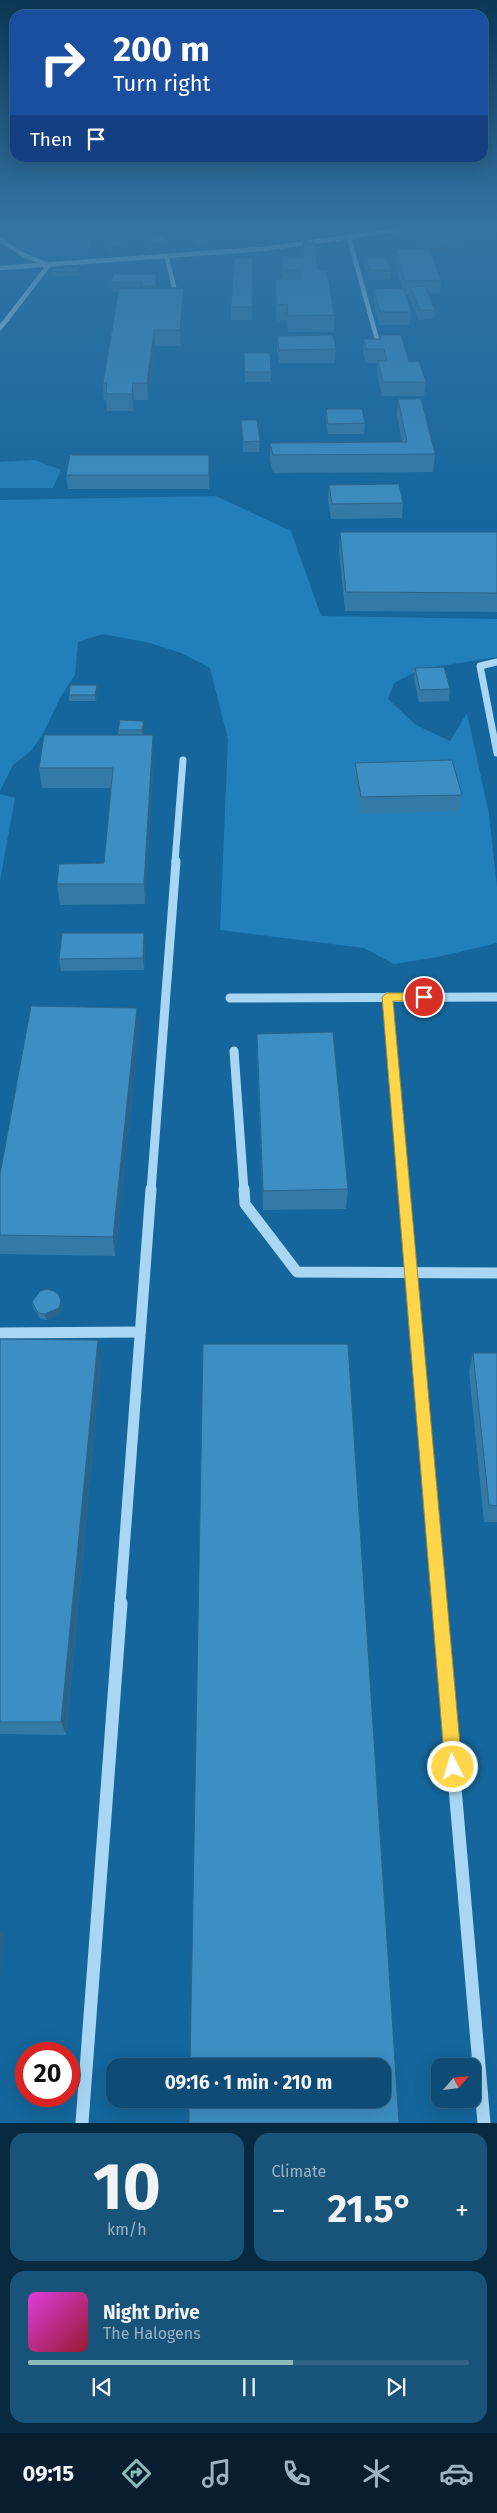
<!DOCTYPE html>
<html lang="en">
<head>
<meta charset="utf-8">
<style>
  :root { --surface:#0f4c75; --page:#18537a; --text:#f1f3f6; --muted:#9bb4c5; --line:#2f6387; --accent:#8bbbb9 }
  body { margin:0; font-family:"Fira Sans",sans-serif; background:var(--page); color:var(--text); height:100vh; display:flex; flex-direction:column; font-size:19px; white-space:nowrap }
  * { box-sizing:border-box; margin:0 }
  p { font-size:16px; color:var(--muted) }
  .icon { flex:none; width:28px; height:28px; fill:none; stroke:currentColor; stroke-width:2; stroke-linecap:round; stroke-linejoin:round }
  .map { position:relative; height:2123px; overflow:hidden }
  .panel { display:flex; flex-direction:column; gap:10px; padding:10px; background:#082a40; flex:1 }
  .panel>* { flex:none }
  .guide { position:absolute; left:10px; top:10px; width:478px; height:152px; border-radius:15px; box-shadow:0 5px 20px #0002,0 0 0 1px var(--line); background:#1a4fa0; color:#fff; overflow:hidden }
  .needle { width:32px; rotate:62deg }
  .controls { position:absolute; left:431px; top:2058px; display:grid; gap:10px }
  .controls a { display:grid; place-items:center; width:50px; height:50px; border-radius:10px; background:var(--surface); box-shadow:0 5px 20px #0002,0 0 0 1px var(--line); font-size:25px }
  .speed { position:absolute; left:15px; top:2042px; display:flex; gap:10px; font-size:25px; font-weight:700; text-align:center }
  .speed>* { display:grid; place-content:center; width:65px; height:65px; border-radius:50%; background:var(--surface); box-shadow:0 5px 20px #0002,0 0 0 1px var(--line); line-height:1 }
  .speed .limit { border:8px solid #d22; background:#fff; color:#111 }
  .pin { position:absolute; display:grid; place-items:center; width:42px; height:42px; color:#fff; margin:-21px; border:2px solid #fff; border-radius:50%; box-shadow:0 1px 5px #0007 }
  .me { position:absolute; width:55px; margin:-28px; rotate:355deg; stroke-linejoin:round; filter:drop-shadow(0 0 4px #0008) }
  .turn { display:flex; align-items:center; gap:18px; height:105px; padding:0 20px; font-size:22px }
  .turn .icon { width:65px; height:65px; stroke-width:2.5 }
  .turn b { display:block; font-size:35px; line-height:42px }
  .then { display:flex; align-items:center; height:48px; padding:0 20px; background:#0003; gap:10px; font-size:19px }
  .big { font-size:38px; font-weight:700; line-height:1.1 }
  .panel .widget { flex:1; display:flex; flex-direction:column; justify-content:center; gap:8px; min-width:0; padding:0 18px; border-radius:15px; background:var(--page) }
  .panel .dial { align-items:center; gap:0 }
  .dial b { font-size:65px; line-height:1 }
  .song { display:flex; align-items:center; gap:15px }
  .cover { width:60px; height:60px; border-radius:8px; background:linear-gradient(135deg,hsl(300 70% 55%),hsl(350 70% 35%)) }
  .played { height:5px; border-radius:2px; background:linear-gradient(90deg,var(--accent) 60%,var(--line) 60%) }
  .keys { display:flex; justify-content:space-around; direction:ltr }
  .heat { display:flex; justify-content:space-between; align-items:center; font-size:28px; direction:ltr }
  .panel .tiles { flex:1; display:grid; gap:10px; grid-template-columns:1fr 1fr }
  .widget:last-child { grid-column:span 2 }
  .trip { position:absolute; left:106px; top:2058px; width:285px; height:50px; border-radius:15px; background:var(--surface); box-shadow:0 5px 20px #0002,0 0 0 1px var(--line); font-weight:700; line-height:50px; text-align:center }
  .tab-bar { display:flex; height:80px; justify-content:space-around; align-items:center; background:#061e2f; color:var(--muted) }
  .tab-bar .icon { width:35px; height:35px }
  .tab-bar .active { color:var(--accent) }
  .tab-bar b { font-size:22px; color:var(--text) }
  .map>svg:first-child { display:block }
</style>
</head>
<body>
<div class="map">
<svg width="497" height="2123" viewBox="0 0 497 2123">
  <rect width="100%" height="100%" fill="#14669c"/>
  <g fill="#237fb9">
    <path d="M21,227H99L91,237L87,256H35L12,244L20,236L32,232Z"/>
    <path d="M35,460L61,470L53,488H0V462Z"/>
    <path d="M216,496L291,531L321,616L497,619V657L421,669L394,683L388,699L416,725L450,741L467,713L489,814L497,887V943L438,957L394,964L364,948L220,930L228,739L210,668L181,653L150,643L103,634L78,642L75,675L60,698L44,732L31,751L13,765L0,791V500Z"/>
    <path d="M0,794L15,798L0,881Z"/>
  </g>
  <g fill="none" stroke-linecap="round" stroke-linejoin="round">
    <g stroke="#a9d7f3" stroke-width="4.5">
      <path d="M349,238L377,339"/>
      <path d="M0,240L26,256L46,264"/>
      <path d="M167,258L176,295"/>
      <path d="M0,268L263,249L419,227"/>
      <path d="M0,328L49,265"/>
    </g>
    <g stroke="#a9d7f3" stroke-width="7">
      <path d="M497,662L480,666L497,753"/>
      <path d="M175,862L183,760"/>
    </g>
    <g stroke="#a9d7f3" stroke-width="9">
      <path d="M387,997L404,1191"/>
      <path d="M230,998L497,997"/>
      <path d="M234,1051L244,1191"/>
      <path d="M151,1191L176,861"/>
    </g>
    <g stroke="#a9d7f3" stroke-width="11">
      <path d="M244,1189L245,1204L297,1272L497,1273"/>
      <path d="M404,1189L439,1604"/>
      <path d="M0,1333L140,1332"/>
      <path d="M120,1604L151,1189"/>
    </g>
    <g stroke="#a9d7f3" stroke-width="13">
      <path d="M439,1603L484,2123"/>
      <path d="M82,2123L121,1603"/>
    </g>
  </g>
  <g fill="#347aa7">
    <path d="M281,227H299V234L288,235L281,230Z"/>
    <path d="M319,227H336V229L323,230Z"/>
    <path d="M238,228L259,240L243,241L238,237Z"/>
    <path d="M201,229L221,232V237H214L217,240V245L198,247L193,243V238L205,237L201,233Z"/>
    <path d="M148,237L167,250L153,252L148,246Z"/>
    <path d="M417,238L472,245L432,253L441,280L440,293H428L435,310L434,319L419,320L409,296V294H405L411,312L410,325H379L373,302L374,289L402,288L395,261L396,249H420L416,247Z"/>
    <path d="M107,240L126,254L112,255L107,249Z"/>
    <path d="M303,242L318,270L334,315V332H288L287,320L277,321L275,295V279H283L282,271V256H302Z"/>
    <path d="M365,256L391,270L390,279L369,280L364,265Z"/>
    <path d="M253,258L252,320H231V307Z"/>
    <path d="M79,267L80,276L53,277L52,269Z"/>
    <path d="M156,274V288H184V304L181,346H155L148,400H134L133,411H107L106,400H104L103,383L119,292H112L111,282Z"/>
    <path d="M380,335L409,362L426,382L424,396H382L377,375L378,363H366L363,353L364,339H379Z"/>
    <path d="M277,336L336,349L335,363H279L277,350Z"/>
    <path d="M244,353L271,372V382H245Z"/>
    <path d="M398,399L435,454L433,472L273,473L270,461V443L402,442L397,416Z"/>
    <path d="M326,409L365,423L364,434H328L326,420Z"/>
    <path d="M241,420L260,441L259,452H243Z"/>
    <path d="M210,470L209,489H68L66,475Z"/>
    <path d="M329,485L403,503L402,518L331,519L328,500Z"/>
    <path d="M340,532H497V612L345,611L339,550Z"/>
    <path d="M415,668L450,689L449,701L419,702L414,679Z"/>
    <path d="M98,691L96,701H69V695Z"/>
    <path d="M145,727L143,735L154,754L145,904L60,905L57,884L104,863L111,788H42L39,768L118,735V730Z"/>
    <path d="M355,763L462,795L459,811L360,814L354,779Z"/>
    <path d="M145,945L144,970L61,971L59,959Z"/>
    <path d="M139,1028L115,1256L0,1254V1174Z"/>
    <path d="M257,1034L348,1189L346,1209L263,1210L257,1054Z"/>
    <path d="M61,1301L62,1307L60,1313L46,1320L40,1318L33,1308L32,1302Z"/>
    <path d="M0,1339L101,1358L66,1735L0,1734Z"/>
    <path d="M473,1353H497V1522H484L469,1371Z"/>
  </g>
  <g fill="#2b6388">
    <path d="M288,227H299V234L288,235Z"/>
    <path d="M323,227H336V229L323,230Z"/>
    <path d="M259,231V240L243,241V233Z"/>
    <path d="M221,232V237L206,238V234Z"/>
    <path d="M473,236L472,245L430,254L431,245Z"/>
    <path d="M217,240V245L198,247V243Z"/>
    <path d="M167,241V250L153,252L152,243Z"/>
    <path d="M126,245V254L112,255V246Z"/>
    <path d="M184,288V304L181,346L180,330Z"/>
    <path d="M154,330L155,346L148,400L147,383Z"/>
    <path d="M133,383L134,400L133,411L132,394Z"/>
    <path d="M209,455L210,470L209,489Z"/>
    <path d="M97,685L98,691L96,701L95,695Z"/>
    <path d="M144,721L145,727L143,737L142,730Z"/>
    <path d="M153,735L154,754L145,904L144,884Z"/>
    <path d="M144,933L145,945L144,970L143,958Z"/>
    <path d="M137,1008L139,1028L115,1256L113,1237Z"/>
    <path d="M61,1301L62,1307L60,1313L46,1320L45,1314Z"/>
    <path d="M98,1340L101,1358L66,1735L61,1722Z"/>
    <path d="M0,1929L4,1934L0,1980Z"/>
  </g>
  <g fill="#3d8ec2" stroke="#2b6388">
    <path d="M212,227H216L221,232L206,234L201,229Z"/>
    <path d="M244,227H255L259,231L243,233L238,228Z"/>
    <path d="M460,230L473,236L431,245L417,238Z"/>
    <path d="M163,236L167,241L152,243L148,237Z"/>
    <path d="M212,236L217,240L198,243L193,238Z"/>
    <path d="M120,239L126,245L112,246L107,240Z"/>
    <path d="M303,242H314L318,270H327L334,315L288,316L287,304L277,305L275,279H300L299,270H284L282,256H304Z"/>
    <path d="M396,249H430L441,280L405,281Z"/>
    <path d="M365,256H385L391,270H369Z"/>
    <path d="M234,258H253L252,307H231Z"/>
    <path d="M79,267L80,271L52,272V269Z"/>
    <path d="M113,274H156L155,286H142V282H111Z"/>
    <path d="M425,286L435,310H420L410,287Z"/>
    <path d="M119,288H184L180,330H154L147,383H133L132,394H106L107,383H103Z"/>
    <path d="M404,288L411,312H380L374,289Z"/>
    <path d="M333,335L336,349L279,350L277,336Z"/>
    <path d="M380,335H401L409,362L419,361L426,382H383L378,361H387L384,349H366L364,339H381Z"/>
    <path d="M244,353H270L271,372H245Z"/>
    <path d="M398,399H421L435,454L273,455L270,443L407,442Z"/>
    <path d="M326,409H362L365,423L328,424Z"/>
    <path d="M241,420H257L260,441L243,442Z"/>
    <path d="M70,455H209V475H66Z"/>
    <path d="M399,484L403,503L332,504L329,485Z"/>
    <path d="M340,532H497V593L346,592Z"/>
    <path d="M444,667L450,689L420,690L415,668Z"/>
    <path d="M70,685H97L95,695H69Z"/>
    <path d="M120,720L144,721L142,730H118Z"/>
    <path d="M44,735H153L144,884H57L59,864L104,863L113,768H39Z"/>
    <path d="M452,760L462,795L361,797L355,763Z"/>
    <path d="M62,933H144L143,958L59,959Z"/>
    <path d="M31,1006L137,1008L113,1237L0,1235V1174Z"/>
    <path d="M333,1032L348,1189L263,1191L257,1034Z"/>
    <path d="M47,1289L54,1291L59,1295L61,1301L59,1308L45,1314L38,1313L32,1302L40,1291Z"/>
    <path d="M0,1339L98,1340L61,1722H0Z"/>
    <path d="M203,1344H348L399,2123H189V2099H382V2066H190Z"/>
    <path d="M473,1353H497V1506L489,1505Z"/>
  </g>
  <linearGradient id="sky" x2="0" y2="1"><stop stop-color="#0b3856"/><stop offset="0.43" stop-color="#3474a4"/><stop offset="1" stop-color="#3474a4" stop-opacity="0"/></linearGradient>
  <rect width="497" height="524" fill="url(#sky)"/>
  <path fill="#ffd54a" stroke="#a68a30" d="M387,993H424L429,997L424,1001H393L462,1767L459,1773L453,1775L447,1773L445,1767L382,997Z"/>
</svg>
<div class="controls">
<a><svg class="needle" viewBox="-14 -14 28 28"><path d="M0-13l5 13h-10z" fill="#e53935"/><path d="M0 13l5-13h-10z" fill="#9bb4c5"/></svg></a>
</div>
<div class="speed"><div class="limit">20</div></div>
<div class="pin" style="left:424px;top:997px;background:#d93025"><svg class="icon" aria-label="arrive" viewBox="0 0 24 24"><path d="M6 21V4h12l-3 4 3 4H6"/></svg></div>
<svg class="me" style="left:453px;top:1767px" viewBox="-20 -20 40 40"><circle r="17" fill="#ffd54a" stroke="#fff" stroke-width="3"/><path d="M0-11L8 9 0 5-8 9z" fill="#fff"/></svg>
<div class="trip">09:16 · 1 min · 210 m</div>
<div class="guide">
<div class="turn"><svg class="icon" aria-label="right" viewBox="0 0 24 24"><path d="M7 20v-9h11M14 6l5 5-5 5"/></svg><div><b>200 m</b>Turn right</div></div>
<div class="then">Then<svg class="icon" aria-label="arrive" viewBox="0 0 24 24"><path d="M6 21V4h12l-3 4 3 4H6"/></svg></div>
</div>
</div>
<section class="panel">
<div class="tiles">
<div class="widget dial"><b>10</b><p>km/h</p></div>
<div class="widget"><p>Climate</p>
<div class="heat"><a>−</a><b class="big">21.5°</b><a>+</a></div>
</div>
<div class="widget">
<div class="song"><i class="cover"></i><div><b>Night Drive</b><p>The Halogens</p></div></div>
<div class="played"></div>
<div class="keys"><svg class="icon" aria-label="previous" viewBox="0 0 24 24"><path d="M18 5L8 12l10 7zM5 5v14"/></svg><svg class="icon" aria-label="pause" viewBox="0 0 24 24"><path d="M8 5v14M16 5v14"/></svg><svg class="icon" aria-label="next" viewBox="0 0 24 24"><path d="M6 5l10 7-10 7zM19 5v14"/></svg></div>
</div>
</div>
</section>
<nav class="tab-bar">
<b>09:15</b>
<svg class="icon active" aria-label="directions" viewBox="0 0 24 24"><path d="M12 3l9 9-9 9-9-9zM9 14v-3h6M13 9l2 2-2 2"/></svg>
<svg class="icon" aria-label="music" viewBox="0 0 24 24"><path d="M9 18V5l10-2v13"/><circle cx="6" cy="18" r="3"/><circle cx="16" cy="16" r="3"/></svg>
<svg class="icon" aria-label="phone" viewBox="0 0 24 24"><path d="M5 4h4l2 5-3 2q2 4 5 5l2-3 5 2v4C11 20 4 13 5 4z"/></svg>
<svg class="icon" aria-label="climate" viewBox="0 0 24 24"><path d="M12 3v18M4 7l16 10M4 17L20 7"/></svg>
<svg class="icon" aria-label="car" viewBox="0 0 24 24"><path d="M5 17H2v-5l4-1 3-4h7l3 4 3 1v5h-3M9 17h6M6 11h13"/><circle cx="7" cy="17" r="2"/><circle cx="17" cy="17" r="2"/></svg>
</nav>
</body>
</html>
